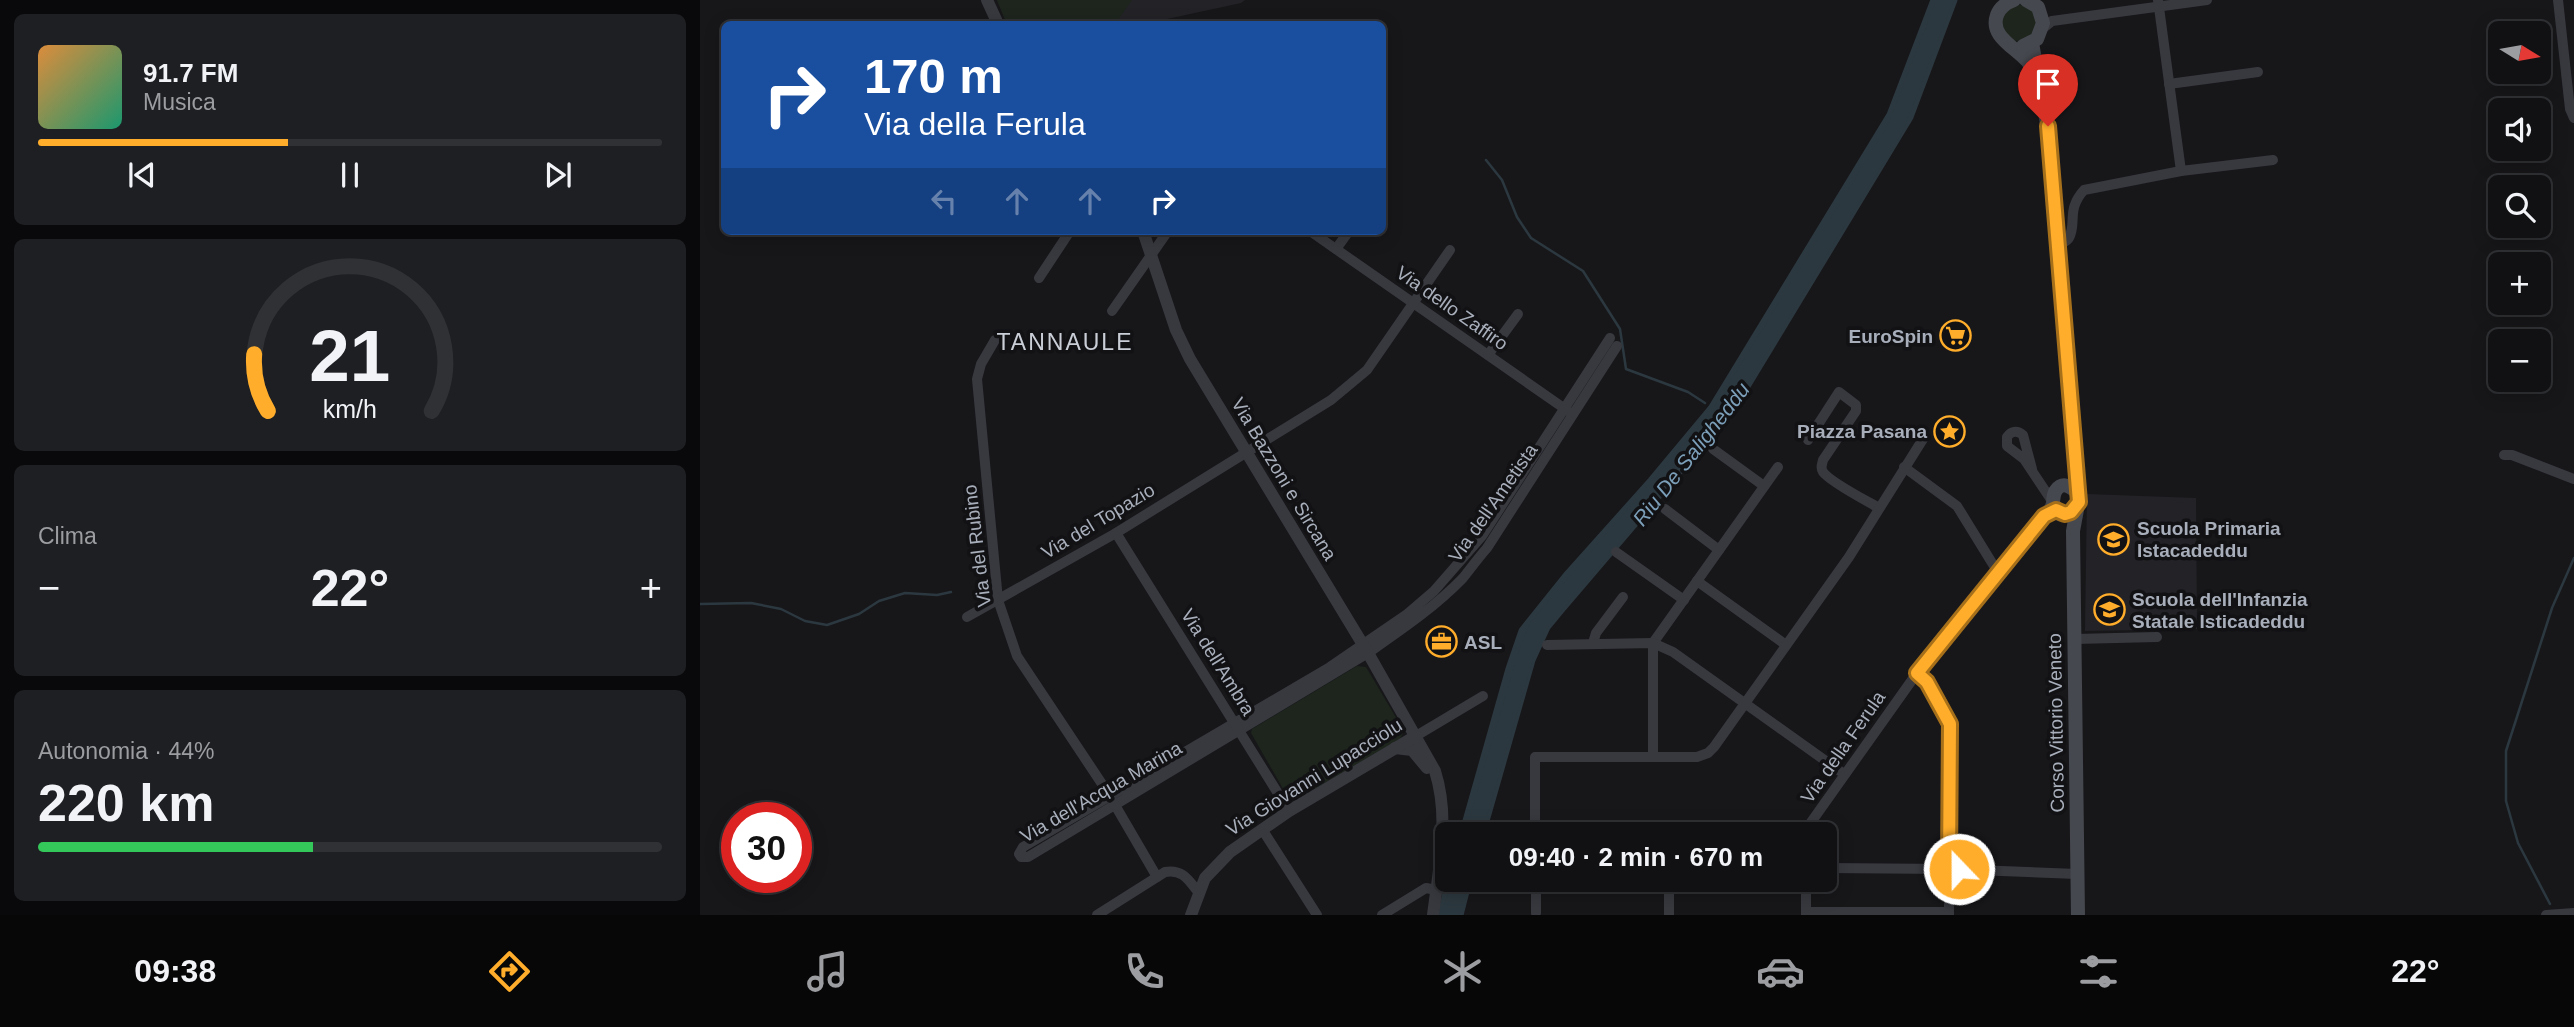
<!DOCTYPE html>
<html lang="it">
<head>
<meta charset="utf-8">
<style>
  :root { --surface:#111114; --page:#1e1f22; --text:#f1f3f6; --muted:#9c9da0; --line:#303134; --accent:#ffad2a }
  body { margin:0; font-family:Helvetica,sans-serif; background:var(--page); color:var(--text); height:100vh; display:flex; flex-direction:column; font-size:26px; white-space:nowrap }
  * { box-sizing:border-box; margin:0 }
  p { font-size:23px; color:var(--muted) }
  .icon { flex:none; width:38px; height:38px; fill:none; stroke:currentColor; stroke-width:2; stroke-linecap:round; stroke-linejoin:round }
  .map { position:relative; flex:1; overflow:hidden }
  .panel { display:flex; flex-direction:column; gap:14px; padding:14px; background:#09090b; width:700px }
  .panel>* { flex:none }
  .guide { position:absolute; left:21px; top:21px; width:665px; height:214px; border-radius:10px; box-shadow:0 4px 18px #0003,0 0 0 2px var(--line); background:#1a4fa0; color:#fff; overflow:hidden }
  .needle { width:46px; rotate:101deg }
  .tools { position:absolute; left:1788px; top:21px; display:grid; gap:14px }
  .tools a { display:grid; place-items:center; width:63px; height:63px; border-radius:10px; background:var(--surface); box-shadow:0 4px 18px #0003,0 0 0 2px var(--line); font-size:35px }
  .speed { position:absolute; left:21px; top:802px; display:flex; gap:14px; font-size:35px; font-weight:700; text-align:center }
  .speed>* { display:grid; place-content:center; width:91px; height:91px; border-radius:50%; background:var(--surface); box-shadow:0 4px 18px #0003,0 0 0 2px var(--line); line-height:1 }
  .speed .limit { border:10px solid #d22; background:#fff; color:#111 }
  .pin { position:absolute; display:grid; place-items:center; width:60px; height:60px; color:#fff; margin:-72px -30px; border-radius:50% 50% 50% 0; rotate:-45deg; box-shadow:0 0 7px #0007 }
  .pin .icon { rotate:45deg }
  .me { position:absolute; width:77px; margin:-38px; rotate:338deg; stroke-linejoin:round; filter:drop-shadow(0 0 5px #0008) }
  .turn { display:flex; align-items:center; gap:24px; height:147px; padding:0 28px; font-size:32px }
  .turn .icon { width:91px; height:91px; stroke-width:2.5 }
  .turn b { display:block; font-size:49px; line-height:60px }
  .lanes { display:flex; align-items:center; height:66px; padding:0 28px; background:#0003; justify-content:center; gap:35px; direction:ltr }
  .lanes .off { opacity:.35 }
  .big { font-size:52px; font-weight:600; line-height:1.1 }
  .panel .card { flex:1; display:flex; flex-direction:column; justify-content:center; gap:10px; min-width:0; padding:0 24px; border-radius:10px; background:var(--page) }
  .panel .dial { align-items:center; gap:0 }
  .dial svg { height:182px; overflow:visible; fill:none; stroke:var(--line); stroke-width:7; stroke-linecap:round; text-anchor:middle }
  .dial text { fill:var(--text); stroke:none }
  .song { display:flex; align-items:center; gap:21px }
  .cover { width:84px; height:84px; border-radius:10px; background:linear-gradient(135deg,hsl(30 70% 55%),hsl(160 70% 35%)) }
  .played { height:7px; border-radius:4px; background:linear-gradient(90deg,var(--accent) 40%,var(--line) 40%) }
  .keys { display:flex; justify-content:space-around; direction:ltr }
  .heat { display:flex; justify-content:space-between; align-items:center; font-size:38px; direction:ltr }
  .charge { height:10px; border-radius:5px; background:linear-gradient(90deg,#34c759 44%,var(--line) 0) }
  .trip { position:absolute; left:735px; top:822px; width:402px; height:70px; border-radius:10px; background:var(--surface); box-shadow:0 4px 18px #0003,0 0 0 2px var(--line); font-weight:600; line-height:70px; text-align:center }
  .tab-bar { display:flex; height:112px; justify-content:space-around; align-items:center; background:#070708; color:var(--muted) }
  .tab-bar .icon { width:49px; height:49px }
  .tab-bar .on { color:var(--accent) }
  .tab-bar b { font-size:32px; color:var(--text) }
  main { display:flex; flex:1; min-height:0 }
  .map>svg:first-child { display:block }
</style>
</head>
<body>
<main>
<section class="panel">
<div class="card">
<div class="song"><i class="cover"></i><div><b>91.7 FM</b><p>Musica</p></div></div>
<div class="played"></div>
<div class="keys"><svg class="icon" aria-label="previous" viewBox="0 0 24 24"><path d="M18 5L8 12l10 7zM5 5v14"/></svg><svg class="icon" aria-label="pause" viewBox="0 0 24 24"><path d="M8 5v14M16 5v14"/></svg><svg class="icon" aria-label="next" viewBox="0 0 24 24"><path d="M6 5l10 7-10 7zM19 5v14"/></svg></div>
</div>
<div class="card dial"><svg viewBox="0 0 100 80">
<path d="M14 69A42 42 0 1 1 86 69"/>
<path d="M14 69A42 42 0 0 1 8 44" stroke="#ffad2a"/>
<text x="50" y="56" font-size="32" font-weight="700">21</text>
<text x="50" y="72" font-size="11">km/h</text>
</svg></div>
<div class="card"><p>Clima</p>
<div class="heat"><a>−</a><b class="big">22°</b><a>+</a></div>
</div>
<div class="card"><p>Autonomia · 44%</p><b class="big">220 km</b><div class="charge"></div></div>
</section>
<div class="map">
<svg width="1874" height="915" viewBox="0 0 1874 915">
  <rect width="100%" height="100%" fill="#17171a"/>
  <g fill="#232327">
    <path d="M297,0H545L541,3L467,19L462,24H307Z"/>
    <path d="M1387,494L1496,498L1497,629L1385,631Z"/>
  </g>
  <g fill="#1d251d">
    <path d="M297,0H432L415,24H307Z"/>
    <circle cx="1319" cy="23" r="18"/>
    <path d="M657,666L666,667L704,731L700,739L594,801L589,799L551,733L552,729Z"/>
  </g>
  <g fill="none" stroke-linecap="round" stroke-linejoin="round">
    <g stroke="#2c383f" stroke-width="2.5">
      <path d="M786,160L802,180L817,217L831,238L883,271L920,329L926,369L988,392L1005,403"/>
      <path d="M1013,415L1014,421"/>
      <path d="M0,604L51,603L81,609L105,621L127,625L159,614L179,601L205,593L237,595L251,592"/>
      <path d="M1850,904L1818,843L1806,801V751L1852,608L1874,558"/>
    </g>
    <g stroke="#2c383f" stroke-width="9">
      <path d="M763,835L810,669L823,631L867,576L952,481L1012,409L1191,115L1235,0"/>
      <path d="M781,835L831,660L846,627L860,610L1034,406L1209,117L1253,0"/>
      <path d="M742,915L750,880"/>
      <path d="M759,915L768,880"/>
    </g>
    <g stroke="#2c383f" stroke-width="16">
      <path d="M773,835L825,658L837,627L1014,421L1032,394L1195,129L1245,0"/>
      <path d="M750,915L760,880"/>
    </g>
    <g stroke="#38393f" stroke-width="10">
      <path d="M1458,0L1481,171"/>
      <path d="M1858,0L1870,109L1874,118"/>
      <path d="M1342,29L1352,21L1507,0"/>
      <path d="M1469,84L1558,72"/>
      <path d="M610,231L868,411"/>
      <path d="M1359,244C1363,243 1366,242 1369,238C1377,223 1366,210 1384,190L1481,171L1573,160"/>
      <path d="M636,249L649,231"/>
      <path d="M339,278L370,231"/>
      <path d="M412,311L468,231"/>
      <path d="M910,338L782,536L734,591L706,615L630,667L323,847L319,854L321,857H328L668,653C701,630 735,607 763,578C771,568 779,557 787,548L917,346"/>
      <path d="M295,340L281,364L277,379L298,600L317,656L408,793L457,877"/>
      <path d="M788,355L818,314"/>
      <path d="M1108,440L1139,392L1156,405V411L1123,460C1122,465 1120,468 1123,472C1130,482 1167,501 1179,508"/>
      <path d="M1013,449L1064,486"/>
      <path d="M1804,455H1812L1874,479"/>
      <path d="M1204,467L1257,506L1297,571"/>
      <path d="M965,509L1019,550"/>
      <path d="M416,533L589,811"/>
      <path d="M916,552L984,600"/>
      <path d="M997,581L1086,645"/>
      <path d="M267,617L416,533L631,400L667,370L750,250"/>
      <path d="M1375,639L1457,637"/>
      <path d="M893,643L896,633L923,597"/>
      <path d="M953,643L1078,467"/>
      <path d="M847,645L953,643L973,652L1144,774"/>
      <path d="M1217,673L1227,682L1250,724L1249,915"/>
      <path d="M716,736L783,696"/>
      <path d="M953,756V643"/>
      <path d="M562,829L617,915"/>
      <path d="M835,835V757H997L1008,753L1014,747L1149,557L1223,439"/>
      <path d="M1102,835L1217,673L1348,510L1352,501L1324,459L1307,446V437C1311,431 1317,430 1323,435L1332,469"/>
      <path d="M1125,868L1249,869L1377,874"/>
      <path d="M836,880V913"/>
      <path d="M1106,912H1249"/>
      <path d="M397,915L465,872C482,869 488,879 498,892"/>
      <path d="M682,915L726,888L736,890"/>
      <path d="M969,915V880"/>
      <path d="M1106,915V880"/>
      <path d="M1846,915L1874,913"/>
    </g>
    <g stroke="#38393f" stroke-width="12">
      <path d="M287,0L298,24"/>
      <path d="M443,231L476,330L490,359L668,653L735,771C750,818 739,867 733,915"/>
      <path d="M695,748L712,750L727,768"/>
      <path d="M491,915L505,878L530,852L589,811L716,736"/>
    </g>
    <g stroke="#46484f" stroke-width="14">
      <path d="M1314,0C1306,3 1300,7 1297,15C1288,40 1324,50 1333,69"/>
      <path d="M1332,43L1350,140L1379,499L1373,531L1378,915"/>
      <path d="M1323,46L1337,39L1343,23L1338,7L1326,0"/>
      <path d="M1376,508C1343,537 1348,462 1377,493"/>
    </g>
  </g>
  <g fill="none" stroke-linecap="round" stroke-linejoin="round">
    <defs>
      <path id="route" d="M1259,869H1249L1250,724L1227,682L1217,673L1344,516L1356,510L1365,514L1371,512L1379,502L1348,126"/>
    </defs>
    <use href="#route" stroke="#a6701b" stroke-width="18"/>
    <use href="#route" stroke="#ffad2a" stroke-width="12"/>
  </g>
  <defs>
    <symbol id="supermarket-ring" viewBox="-11 -11 22 22"><circle r="9.5" fill="#121215" stroke="#ffad2a" stroke-width="1.5"/><path d="M-6-5.5h2.5l.6 2H6L4.5 2H-2.5L-4.4-4H-6ZM-1.5 3.2a1.3 1.3 0 1 0 .1 0ZM3 3.2a1.3 1.3 0 1 0 .1 0Z" fill="#ffad2a"/></symbol>
    <symbol id="sight-ring" viewBox="-11 -11 22 22"><circle r="9.5" fill="#121215" stroke="#ffad2a" stroke-width="1.5"/><path d="M0-6L1.8-2.2L6-1.7L2.9 1.2L3.7 5.4L0 3.3L-3.7 5.4L-2.9 1.2L-6-1.7L-1.8-2.2Z" fill="#ffad2a"/></symbol>
    <symbol id="school-ring" viewBox="-11 -11 22 22"><circle r="9.5" fill="#121215" stroke="#ffad2a" stroke-width="1.5"/><path d="M0-5L7-2L0 1L-7-2ZM-4 1L0 2.5L4 1V4Q0 6-4 4Z" fill="#ffad2a"/></symbol>
    <symbol id="office-ring" viewBox="-11 -11 22 22"><circle r="9.5" fill="#121215" stroke="#ffad2a" stroke-width="1.5"/><path d="M-6-3h4V-5.5h4V-3h4V5H-6ZM-1-4.5V-3h2v-1.5ZM-6 0V1H6V0Z" fill="#ffad2a"/></symbol>
  </defs>
  <g fill-rule="evenodd">
    <use href="#supermarket-ring" x="1238" y="318" width="35" height="35"/>
    <use href="#sight-ring" x="1232" y="414" width="35" height="35"/>
    <use href="#school-ring" x="1396" y="522" width="35" height="35"/>
    <use href="#school-ring" x="1392" y="592" width="35" height="35"/>
    <use href="#office-ring" x="724" y="624" width="35" height="35"/>
  </g>
  <g text-anchor="middle" dominant-baseline="central" stroke-width="7" stroke-linejoin="round" paint-order="stroke">
    <g font-size="19" fill="#a8afbb" stroke="#121215">
      <text transform="translate(752 308) rotate(35)">Via dello Zaffiro</text>
      <text transform="translate(584 479) rotate(59)">Via Bazzoni e Sircana</text>
      <text transform="translate(793 503) rotate(-55)">Via dell'Ametista</text>
      <text transform="translate(398 521) rotate(-31)">Via del Topazio</text>
      <text transform="translate(277 546) rotate(-97)">Via del Rubino</text>
      <text transform="translate(518 662) rotate(58)">Via dell'Ambra</text>
      <text transform="translate(1356 723) rotate(-91)">Corso Vittorio Veneto</text>
      <text transform="translate(1143 747) rotate(-55)">Via della Ferula</text>
      <text transform="translate(614 777) rotate(-32)">Via Giovanni Lupacciolu</text>
      <text transform="translate(401 792) rotate(-30)">Via dell'Acqua Marina</text>
    </g>
    <g font-size="19" font-weight="bold" fill="#a8afbb" stroke="#121215" text-anchor="start">
      <text x="1233" y="336" text-anchor="end">EuroSpin</text>
      <text x="1227" y="431" text-anchor="end">Piazza Pasana</text>
      <text x="1437" y="528">Scuola Primaria<tspan x="1437" dy="22">Istacadeddu</tspan></text>
      <text x="1432" y="599">Scuola dell'Infanzia<tspan x="1432" dy="22">Statale Isticadeddu</tspan></text>
      <text x="764" y="642">ASL</text>
    </g>
    <g font-size="21" font-style="italic" fill="#7c9fb9" stroke="#121215">
      <text transform="translate(991 454) rotate(-52)">Riu De Saligheddu</text>
    </g>
    <g font-size="23" letter-spacing="2" fill="#caced6" stroke="#121215">
      <text x="365" y="342">TANNAULE</text>
    </g>
  </g>
</svg>
<div class="tools">
<a><svg class="needle" viewBox="-14 -14 28 28"><path d="M0-13l5 13h-10z" fill="#e53935"/><path d="M0 13l5-13h-10z" fill="#9c9da0"/></svg></a>
<a><svg class="icon" aria-label="sound" viewBox="0 0 24 24"><path d="M4 9h4l5-4v14l-5-4H4zM17 9q2 3 0 6"/></svg></a>
<a><svg class="icon" aria-label="search" viewBox="0 0 24 24"><circle cx="10" cy="10" r="6"/><path d="M15 15l6 6"/></svg></a>
<a>+</a>
<a>−</a>
</div>
<div class="speed"><div class="limit">30</div></div>
<div class="pin" style="left:1348px;top:126px;background:#d93025"><svg class="icon" aria-label="arrive" viewBox="0 0 24 24"><path d="M6 21V4h12l-3 4 3 4H6"/></svg></div>
<svg class="me" style="left:1259px;top:869px" viewBox="-20 -20 40 40"><circle r="17" fill="#ffad2a" stroke="#fff" stroke-width="3"/><path d="M0-11L8 9 0 5-8 9z" fill="#fff"/></svg>
<div class="trip">09:40 · 2 min · 670 m</div>
<div class="guide">
<div class="turn"><svg class="icon" aria-label="right" viewBox="0 0 24 24"><path d="M7 20v-9h11M14 6l5 5-5 5"/></svg><div><b>170 m</b>Via della Ferula</div></div>
<div class="lanes"><svg class="icon off" aria-label="left" viewBox="0 0 24 24"><path d="M17 20v-9H6M10 6l-5 5 5 5"/></svg><svg class="icon off" aria-label="ahead" viewBox="0 0 24 24"><path d="M12 20V5M6 11l6-6 6 6"/></svg><svg class="icon off" aria-label="ahead" viewBox="0 0 24 24"><path d="M12 20V5M6 11l6-6 6 6"/></svg><svg class="icon" aria-label="right" viewBox="0 0 24 24"><path d="M7 20v-9h11M14 6l5 5-5 5"/></svg></div>
</div>
</div>
</main>
<nav class="tab-bar">
<b>09:38</b>
<svg class="icon on" aria-label="directions" viewBox="0 0 24 24"><path d="M12 3l9 9-9 9-9-9zM9 14v-3h6M13 9l2 2-2 2"/></svg>
<svg class="icon" aria-label="music" viewBox="0 0 24 24"><path d="M9 18V5l10-2v13"/><circle cx="6" cy="18" r="3"/><circle cx="16" cy="16" r="3"/></svg>
<svg class="icon" aria-label="phone" viewBox="0 0 24 24"><path d="M5 4h4l2 5-3 2q2 4 5 5l2-3 5 2v4C11 20 4 13 5 4z"/></svg>
<svg class="icon" aria-label="climate" viewBox="0 0 24 24"><path d="M12 3v18M4 7l16 10M4 17L20 7"/></svg>
<svg class="icon" aria-label="car" viewBox="0 0 24 24"><path d="M5 17H2v-5l4-1 3-4h7l3 4 3 1v5h-3M9 17h6M6 11h13"/><circle cx="7" cy="17" r="2"/><circle cx="17" cy="17" r="2"/></svg>
<svg class="icon" aria-label="filters" viewBox="0 0 24 24"><path d="M4 7h16M4 17h16"/><circle cx="9" cy="7" r="2"/><circle cx="15" cy="17" r="2"/></svg>
<b>22°</b>
</nav>
</body>
</html>
